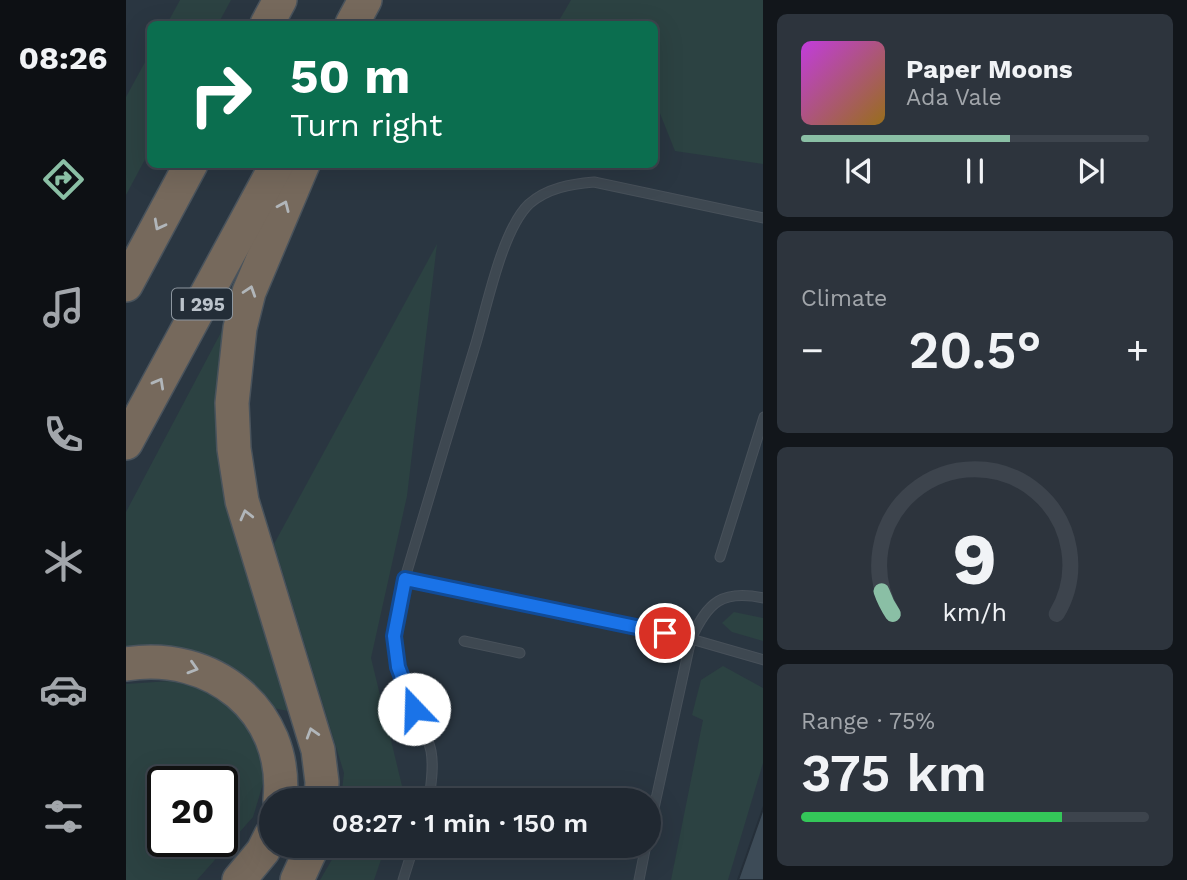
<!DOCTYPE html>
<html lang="en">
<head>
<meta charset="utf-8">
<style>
  :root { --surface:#202831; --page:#2d343d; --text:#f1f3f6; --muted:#a2a6ab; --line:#3d444d; --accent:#8abfa5 }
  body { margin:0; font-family:"Work Sans",sans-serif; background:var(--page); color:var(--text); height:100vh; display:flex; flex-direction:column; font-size:26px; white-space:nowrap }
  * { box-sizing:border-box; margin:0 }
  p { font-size:23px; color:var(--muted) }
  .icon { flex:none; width:38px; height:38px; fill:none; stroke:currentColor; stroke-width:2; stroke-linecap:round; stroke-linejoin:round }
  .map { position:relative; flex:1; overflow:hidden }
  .sheet { display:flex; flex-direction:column; gap:14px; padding:14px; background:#12161b; width:424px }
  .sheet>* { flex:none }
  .banner { position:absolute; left:21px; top:21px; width:511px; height:147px; border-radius:10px; box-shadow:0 7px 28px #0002,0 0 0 2px var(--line); background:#0b6e4f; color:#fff; overflow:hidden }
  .speed { position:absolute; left:21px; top:766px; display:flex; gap:14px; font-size:35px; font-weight:700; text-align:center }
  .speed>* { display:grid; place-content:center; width:91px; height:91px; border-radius:50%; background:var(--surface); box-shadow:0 7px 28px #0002,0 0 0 2px var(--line); line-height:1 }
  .speed .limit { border:4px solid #111; border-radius:10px; background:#fff; color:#111 }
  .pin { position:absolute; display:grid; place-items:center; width:60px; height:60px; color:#fff; margin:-30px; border:4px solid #fff; border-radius:50%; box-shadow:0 2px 7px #0007 }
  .me { position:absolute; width:77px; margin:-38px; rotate:339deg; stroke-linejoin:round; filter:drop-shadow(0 0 5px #0008) }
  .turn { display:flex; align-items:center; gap:24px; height:147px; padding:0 28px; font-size:32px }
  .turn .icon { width:91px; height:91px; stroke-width:2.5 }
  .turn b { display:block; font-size:49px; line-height:60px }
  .big { font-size:52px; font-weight:600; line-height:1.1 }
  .sheet .widget { flex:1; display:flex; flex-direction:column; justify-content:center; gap:10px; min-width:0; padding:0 24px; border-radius:10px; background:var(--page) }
  .sheet .dial { align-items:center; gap:0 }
  .dial svg { height:182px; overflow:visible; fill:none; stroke:var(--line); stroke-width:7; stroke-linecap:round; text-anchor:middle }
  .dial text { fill:var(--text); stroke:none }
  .song { display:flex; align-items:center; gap:21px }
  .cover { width:84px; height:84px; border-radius:10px; background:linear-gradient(135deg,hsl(290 70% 55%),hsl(40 70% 35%)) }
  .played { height:7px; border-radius:4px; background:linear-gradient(90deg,var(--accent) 60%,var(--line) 60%) }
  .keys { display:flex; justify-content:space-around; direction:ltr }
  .heat { display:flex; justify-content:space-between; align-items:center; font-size:38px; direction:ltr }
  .charge { height:10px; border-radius:5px; background:linear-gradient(90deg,#34c759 75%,var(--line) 0) }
  .trip { position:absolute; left:133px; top:788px; width:402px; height:70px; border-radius:35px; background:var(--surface); box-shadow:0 7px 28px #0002,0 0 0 2px var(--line); font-weight:600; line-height:70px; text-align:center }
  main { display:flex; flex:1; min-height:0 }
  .tab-bar { display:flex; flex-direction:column; width:126px; justify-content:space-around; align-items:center; background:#0d1014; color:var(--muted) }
  .tab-bar .icon { width:49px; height:49px }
  .tab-bar .active { color:var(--accent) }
  .tab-bar b { font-size:32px; color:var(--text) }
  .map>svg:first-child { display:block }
</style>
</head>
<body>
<main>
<nav class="tab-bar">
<b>08:26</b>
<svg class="icon active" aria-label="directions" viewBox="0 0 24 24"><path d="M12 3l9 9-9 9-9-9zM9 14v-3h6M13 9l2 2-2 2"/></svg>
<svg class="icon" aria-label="music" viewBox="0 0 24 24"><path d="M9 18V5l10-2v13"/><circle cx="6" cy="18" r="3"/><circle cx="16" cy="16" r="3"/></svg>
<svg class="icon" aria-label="phone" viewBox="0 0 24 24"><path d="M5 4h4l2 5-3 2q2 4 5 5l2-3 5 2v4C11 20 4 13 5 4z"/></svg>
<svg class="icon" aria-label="climate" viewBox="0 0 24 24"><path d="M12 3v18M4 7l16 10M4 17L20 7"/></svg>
<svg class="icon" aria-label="car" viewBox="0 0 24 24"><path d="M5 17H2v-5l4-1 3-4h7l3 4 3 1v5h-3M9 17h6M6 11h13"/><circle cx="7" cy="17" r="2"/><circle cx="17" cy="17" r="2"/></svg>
<svg class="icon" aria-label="filters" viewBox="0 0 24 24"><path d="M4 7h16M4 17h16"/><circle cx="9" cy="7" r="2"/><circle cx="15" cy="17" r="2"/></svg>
</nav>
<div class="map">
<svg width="638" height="880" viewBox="0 0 638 880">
  <rect width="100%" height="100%" fill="#2a3641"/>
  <g fill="#2c4242" fill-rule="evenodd">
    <path d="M54,0H105L92,24H41Z"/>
    <path d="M445,0H637V164L549,151L529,101L528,24H431Z"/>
    <path d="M24,53V150L0,195V97Z"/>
    <path d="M311,244L281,496L245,658L278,794L276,800H215L218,773L148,544Z"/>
    <path d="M101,321L125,580L162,711L147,708C139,699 131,687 122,679C91,651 41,639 0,650V512Z"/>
    <path d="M608,612L637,618V641L606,632L596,623Z"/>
    <path d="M597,666L637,688V763L602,880H545L577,720L566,715L575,680Z"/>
    <path d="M44,681L70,687L94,699L116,717L132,743L139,777L127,817L71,880H0V684ZM37,782H96V842H37Z"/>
    <path d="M210,845H260L248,880H194L208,856Z"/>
  </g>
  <path fill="#3d4b57" stroke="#252f39" stroke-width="2" d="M638,806V880H612Z"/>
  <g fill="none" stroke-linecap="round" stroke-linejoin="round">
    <defs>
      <g id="service">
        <path d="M594,557L638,417"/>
        <path d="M279,578L565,639C582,602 596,589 638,598"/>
        <path d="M338,641L394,653"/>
        <path d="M303,800C305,784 308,767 305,751C298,721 278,694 272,664C266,635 272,608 279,578C302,500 326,421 350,343C361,306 376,230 403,204C421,188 445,184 468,182L638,218"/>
        <path d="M523,831L565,639L638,660"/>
        <path d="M277,880L288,845"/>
        <path d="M513,880L520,845"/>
      </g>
      <g id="motorway">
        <path d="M141,24L154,0"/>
        <path d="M226,24L239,0"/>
        <path d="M177,164L123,292L114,328L106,403L108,449L116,501L192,750L196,782L195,800"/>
        <path d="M0,285L65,164"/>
        <path d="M0,443L151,164"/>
        <path d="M0,664C85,650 163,710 154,800"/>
        <path d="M113,880L137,851L145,835"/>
        <path d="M171,880L187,845"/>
      </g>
    </defs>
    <use href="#service" stroke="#48515a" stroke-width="11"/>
    <use href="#motorway" stroke="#49535c" stroke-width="36"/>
    <use href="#service" stroke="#3e4851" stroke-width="9"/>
    <use href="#motorway" stroke="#76695c" stroke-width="33"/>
  </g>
  <defs><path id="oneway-chevron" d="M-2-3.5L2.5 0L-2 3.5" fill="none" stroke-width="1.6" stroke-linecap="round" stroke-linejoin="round" transform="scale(1.75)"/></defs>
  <g stroke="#b1b6ba">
    <use href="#oneway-chevron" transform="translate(158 206) rotate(-66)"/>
    <use href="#oneway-chevron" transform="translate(33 225) rotate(118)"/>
    <use href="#oneway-chevron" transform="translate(124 291) rotate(-72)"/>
    <use href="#oneway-chevron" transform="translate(33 383) rotate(-61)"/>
    <use href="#oneway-chevron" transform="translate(120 515) rotate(-104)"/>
    <use href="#oneway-chevron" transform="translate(67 668) rotate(17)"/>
    <use href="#oneway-chevron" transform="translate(186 733) rotate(-107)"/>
  </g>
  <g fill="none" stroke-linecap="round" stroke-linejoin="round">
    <defs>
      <path id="route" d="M288,709L272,667L268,636L279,579L539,633"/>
    </defs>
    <use href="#route" stroke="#114b97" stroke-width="18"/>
    <use href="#route" stroke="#1a73e8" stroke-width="12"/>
  </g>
  <g text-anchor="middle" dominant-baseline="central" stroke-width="7" stroke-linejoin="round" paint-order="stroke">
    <rect fill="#232d37" stroke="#8d969f" stroke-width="2" x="46" y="288.5" width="60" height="31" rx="5"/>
    <g font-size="19" font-weight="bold" fill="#bbc3cb">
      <text x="76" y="304">I 295</text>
    </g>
  </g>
</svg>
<div class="speed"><div class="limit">20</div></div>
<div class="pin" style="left:539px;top:633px;background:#d93025"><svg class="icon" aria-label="arrive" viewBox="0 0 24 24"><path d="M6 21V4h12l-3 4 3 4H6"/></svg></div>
<svg class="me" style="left:288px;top:709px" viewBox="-20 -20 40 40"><circle r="19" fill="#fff"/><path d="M0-13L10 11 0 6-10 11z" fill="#1a73e8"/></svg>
<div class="trip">08:27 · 1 min · 150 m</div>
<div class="banner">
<div class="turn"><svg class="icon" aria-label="right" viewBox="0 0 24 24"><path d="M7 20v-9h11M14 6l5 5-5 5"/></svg><div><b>50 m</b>Turn right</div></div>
</div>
</div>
<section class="sheet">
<div class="widget">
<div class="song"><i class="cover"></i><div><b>Paper Moons</b><p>Ada Vale</p></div></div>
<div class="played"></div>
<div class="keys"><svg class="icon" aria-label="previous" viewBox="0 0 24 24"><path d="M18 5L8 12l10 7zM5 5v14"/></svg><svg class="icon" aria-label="pause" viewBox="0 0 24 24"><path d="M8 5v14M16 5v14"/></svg><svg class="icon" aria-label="next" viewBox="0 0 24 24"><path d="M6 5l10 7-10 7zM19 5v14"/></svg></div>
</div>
<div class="widget"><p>Climate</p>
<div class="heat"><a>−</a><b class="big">20.5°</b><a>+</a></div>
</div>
<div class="widget dial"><svg viewBox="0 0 100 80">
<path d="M14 69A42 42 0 1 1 86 69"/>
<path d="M14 69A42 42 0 0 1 9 59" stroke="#8abfa5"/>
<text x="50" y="56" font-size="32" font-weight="700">9</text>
<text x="50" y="72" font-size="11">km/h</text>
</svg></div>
<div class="widget"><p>Range · 75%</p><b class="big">375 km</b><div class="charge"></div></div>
</section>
</main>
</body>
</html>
